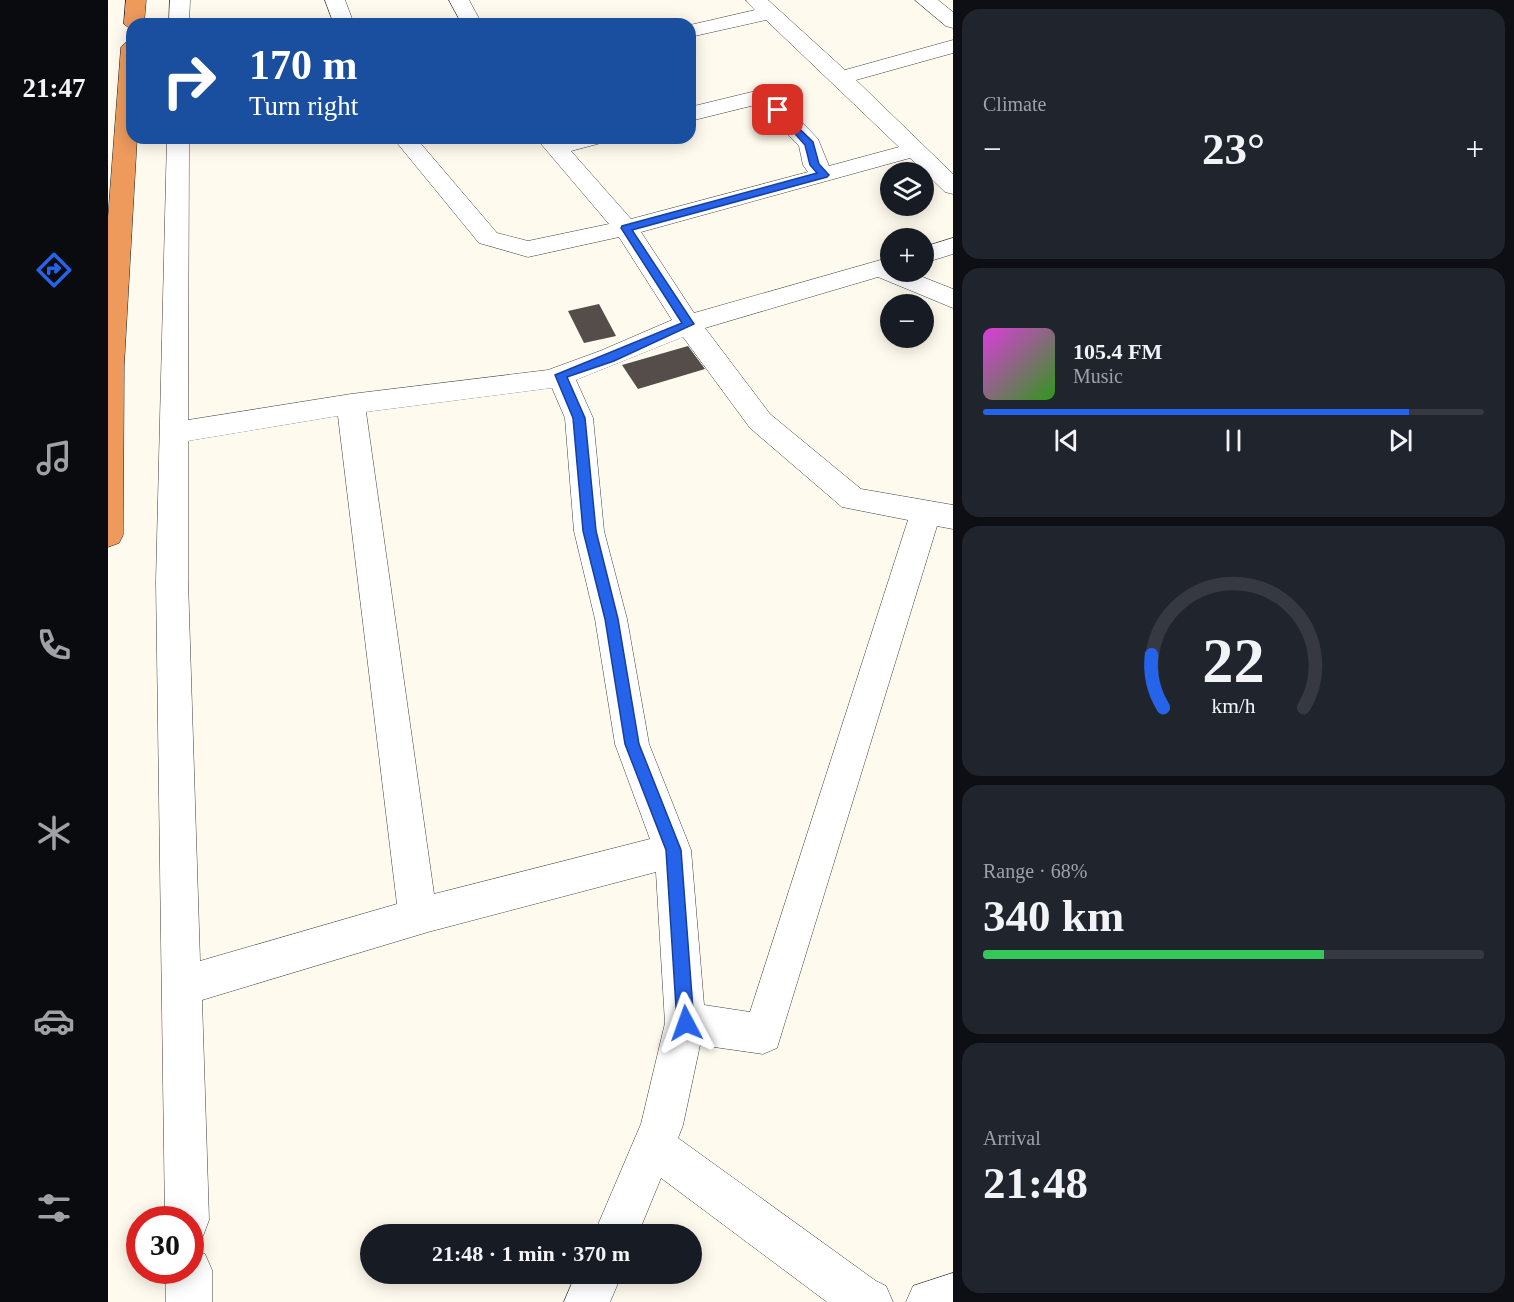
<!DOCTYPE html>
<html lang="en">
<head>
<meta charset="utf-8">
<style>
  :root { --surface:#171b24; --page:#20242c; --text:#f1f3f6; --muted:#9ea1a6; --line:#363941; --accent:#2563eb }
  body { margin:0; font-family:"Times New Roman",serif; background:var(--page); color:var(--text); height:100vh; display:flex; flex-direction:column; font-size:22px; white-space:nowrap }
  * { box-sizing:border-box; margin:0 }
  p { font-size:20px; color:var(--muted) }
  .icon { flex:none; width:33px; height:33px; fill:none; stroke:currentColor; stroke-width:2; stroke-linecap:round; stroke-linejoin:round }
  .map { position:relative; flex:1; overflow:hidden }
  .panel { display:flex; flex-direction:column; gap:9px; padding:9px; background:#0d0f14; width:561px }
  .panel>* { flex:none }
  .top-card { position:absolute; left:18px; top:18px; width:570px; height:126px; border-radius:18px; box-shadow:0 3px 15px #0003; background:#1a4fa0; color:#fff; overflow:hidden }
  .fabs { position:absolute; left:772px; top:162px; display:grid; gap:12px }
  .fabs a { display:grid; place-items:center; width:54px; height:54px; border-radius:50%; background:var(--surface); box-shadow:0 3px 15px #0003; font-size:30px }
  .speed { position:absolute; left:18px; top:1206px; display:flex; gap:12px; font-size:30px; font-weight:700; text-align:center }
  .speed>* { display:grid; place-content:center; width:78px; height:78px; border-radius:50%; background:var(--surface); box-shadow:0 3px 15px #0003; line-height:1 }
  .speed .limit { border:9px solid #d22; background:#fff; color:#111 }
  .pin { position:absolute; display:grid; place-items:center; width:51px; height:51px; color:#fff; margin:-26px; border-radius:12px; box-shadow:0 3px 9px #0006 }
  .me { position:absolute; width:66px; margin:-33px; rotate:356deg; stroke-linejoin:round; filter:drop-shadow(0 0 4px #0008) }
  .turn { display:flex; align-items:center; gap:21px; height:126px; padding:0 24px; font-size:27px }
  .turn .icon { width:78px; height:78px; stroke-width:2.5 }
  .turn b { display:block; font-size:42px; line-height:51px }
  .big { font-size:45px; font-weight:600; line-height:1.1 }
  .panel .widget { flex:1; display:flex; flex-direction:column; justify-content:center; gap:9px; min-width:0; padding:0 21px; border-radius:18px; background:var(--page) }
  .panel .dial { align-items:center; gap:0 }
  .dial svg { height:156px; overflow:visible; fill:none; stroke:var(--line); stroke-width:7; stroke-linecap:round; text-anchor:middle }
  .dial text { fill:var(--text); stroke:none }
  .song { display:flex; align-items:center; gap:18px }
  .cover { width:72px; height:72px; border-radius:9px; background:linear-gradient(135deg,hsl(300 70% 55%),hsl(110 70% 35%)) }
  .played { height:6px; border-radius:3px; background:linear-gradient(90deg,var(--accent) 85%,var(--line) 85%) }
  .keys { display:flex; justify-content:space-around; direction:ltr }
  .heat { display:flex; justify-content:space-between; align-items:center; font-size:33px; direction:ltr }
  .charge { height:9px; border-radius:4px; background:linear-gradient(90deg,#34c759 68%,var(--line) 0) }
  .trip { position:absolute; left:252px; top:1224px; width:342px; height:60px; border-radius:30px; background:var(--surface); box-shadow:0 3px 15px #0003; font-weight:600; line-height:60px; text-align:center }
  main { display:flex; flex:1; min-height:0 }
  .tabs { display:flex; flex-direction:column; width:108px; justify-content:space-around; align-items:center; background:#090b0e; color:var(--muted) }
  .tabs .icon { width:42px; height:42px }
  .tabs .selected { color:var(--accent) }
  .tabs b { font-size:27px; color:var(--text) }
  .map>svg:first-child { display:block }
</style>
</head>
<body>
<main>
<nav class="tabs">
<b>21:47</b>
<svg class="icon selected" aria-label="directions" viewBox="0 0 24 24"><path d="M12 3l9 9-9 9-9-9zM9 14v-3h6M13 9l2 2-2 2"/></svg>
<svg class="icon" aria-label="music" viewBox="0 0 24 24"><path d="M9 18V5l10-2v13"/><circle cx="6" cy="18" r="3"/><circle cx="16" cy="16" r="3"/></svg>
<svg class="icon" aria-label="phone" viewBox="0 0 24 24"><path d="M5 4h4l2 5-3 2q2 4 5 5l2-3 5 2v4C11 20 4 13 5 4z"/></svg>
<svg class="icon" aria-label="climate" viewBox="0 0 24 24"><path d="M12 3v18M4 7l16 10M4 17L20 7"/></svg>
<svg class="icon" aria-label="car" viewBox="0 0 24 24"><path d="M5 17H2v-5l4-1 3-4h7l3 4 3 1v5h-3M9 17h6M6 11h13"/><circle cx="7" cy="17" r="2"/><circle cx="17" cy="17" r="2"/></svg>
<svg class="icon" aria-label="filters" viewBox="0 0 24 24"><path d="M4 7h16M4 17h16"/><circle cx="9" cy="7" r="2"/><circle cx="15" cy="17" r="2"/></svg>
</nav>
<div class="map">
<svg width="845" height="1302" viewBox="0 0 845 1302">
  <rect width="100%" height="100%" fill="#fefaed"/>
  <g fill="#544d49">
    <path d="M491,304L508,336L476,343L460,311Z"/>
    <path d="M580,346L597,369L530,389L514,365Z"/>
  </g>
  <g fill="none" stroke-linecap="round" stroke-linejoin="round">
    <defs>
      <g id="minor">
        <path d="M62,0H82L81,24H61Z"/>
        <path d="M217,0H237L246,24H226Z"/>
        <path d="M341,0H361L374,24H354Z"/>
        <path d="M638,0H660L737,70L845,40V53L748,80L845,174V194L837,192L802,158L533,232L586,313L783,257V272H802L845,289V308L770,277L597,328L662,414L753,489L845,505V529L829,526L669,1048L655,1054L592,1045L575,1125L570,1138L768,1281L778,1286L785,1302H719L553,1178L530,1234H486L533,1124L557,1023L548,872L320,932L94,1000L101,1220L95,1236L82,1241V1220H57L48,581L59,138H81L80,420L243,394L440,370L492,351L564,320L511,237L420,257L371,243L285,138H308L389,233L420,241L501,224L428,138H496L493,143L463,151L523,219L700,172L695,165L691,146L651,104L582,121V107L656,89L664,91L710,139L721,166L791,147L658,20L582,37V25L647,10ZM575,337L642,428L734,507L800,520L642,1012L596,1005L583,850L541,744L519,619L496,531L485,418L468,380ZM444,388L457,418L466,531L487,619L507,744L542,839L326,894L258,412ZM230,416L289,904L92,961L80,581V441Z"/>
        <path d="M807,0H830L845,12V28L838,26Z"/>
        <path d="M845,238V254L816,263V247Z"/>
        <path d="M82,1248L97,1254L104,1270V1302H58V1270H82Z"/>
        <path d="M845,1273V1302H798L805,1286Z"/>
        <path d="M468,1274H514L502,1302H456Z"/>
      </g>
      <g id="highway">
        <path d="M18,0H38L36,24H24V30L16,24Z"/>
        <path d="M24,41V138H29L16,366L15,535L11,543L0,547V218L13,47L17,43Z"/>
      </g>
    </defs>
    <use href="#minor" stroke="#3f3f3f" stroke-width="1"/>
    <use href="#highway" stroke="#1d1d1d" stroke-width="1"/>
    <use href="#minor" fill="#fff" fill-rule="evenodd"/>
    <use href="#highway" fill="#ed9a5c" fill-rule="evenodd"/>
  </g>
  <path fill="#2563eb" stroke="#184099" stroke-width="1.5" d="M670,108L705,142L711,164L721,175L719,177L524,230L586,324L506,361L459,377L477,418L488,531L510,619L531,744L573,850L586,1023L583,1029L578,1031L572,1029L569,1023L558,850L517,744L497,619L475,531L465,418L447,375L574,323L513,228L514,226L709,173L702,165L697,145L666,110Z"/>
</svg>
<div class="fabs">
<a><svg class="icon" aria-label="layers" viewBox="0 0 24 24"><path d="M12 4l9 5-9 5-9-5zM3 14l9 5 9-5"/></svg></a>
<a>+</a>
<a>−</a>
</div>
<div class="speed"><div class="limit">30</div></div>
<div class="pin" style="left:670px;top:110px;background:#d93025"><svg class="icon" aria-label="arrive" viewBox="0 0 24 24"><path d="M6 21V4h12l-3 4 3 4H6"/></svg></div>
<svg class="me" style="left:578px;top:1023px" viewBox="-20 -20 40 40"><path d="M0-17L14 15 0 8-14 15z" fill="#2563eb" stroke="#fff" stroke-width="4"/></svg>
<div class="trip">21:48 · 1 min · 370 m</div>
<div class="top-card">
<div class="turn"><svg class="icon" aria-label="right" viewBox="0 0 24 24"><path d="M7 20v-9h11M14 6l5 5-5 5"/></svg><div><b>170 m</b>Turn right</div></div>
</div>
</div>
<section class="panel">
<div class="widget"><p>Climate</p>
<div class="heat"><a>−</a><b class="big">23°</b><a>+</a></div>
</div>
<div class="widget">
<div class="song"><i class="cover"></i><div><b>105.4 FM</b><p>Music</p></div></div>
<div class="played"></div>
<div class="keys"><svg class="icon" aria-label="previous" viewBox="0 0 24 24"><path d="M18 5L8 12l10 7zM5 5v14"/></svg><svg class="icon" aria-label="pause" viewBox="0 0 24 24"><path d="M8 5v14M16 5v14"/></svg><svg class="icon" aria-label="next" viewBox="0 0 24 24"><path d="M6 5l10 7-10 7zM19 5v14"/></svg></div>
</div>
<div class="widget dial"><svg viewBox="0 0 100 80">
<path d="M14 69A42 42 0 1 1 86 69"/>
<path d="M14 69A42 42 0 0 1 8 42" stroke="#2563eb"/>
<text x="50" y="56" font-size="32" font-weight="700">22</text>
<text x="50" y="72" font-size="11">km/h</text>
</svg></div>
<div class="widget"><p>Range · 68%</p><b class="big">340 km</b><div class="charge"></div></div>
<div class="widget"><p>Arrival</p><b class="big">21:48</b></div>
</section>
</main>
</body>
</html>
